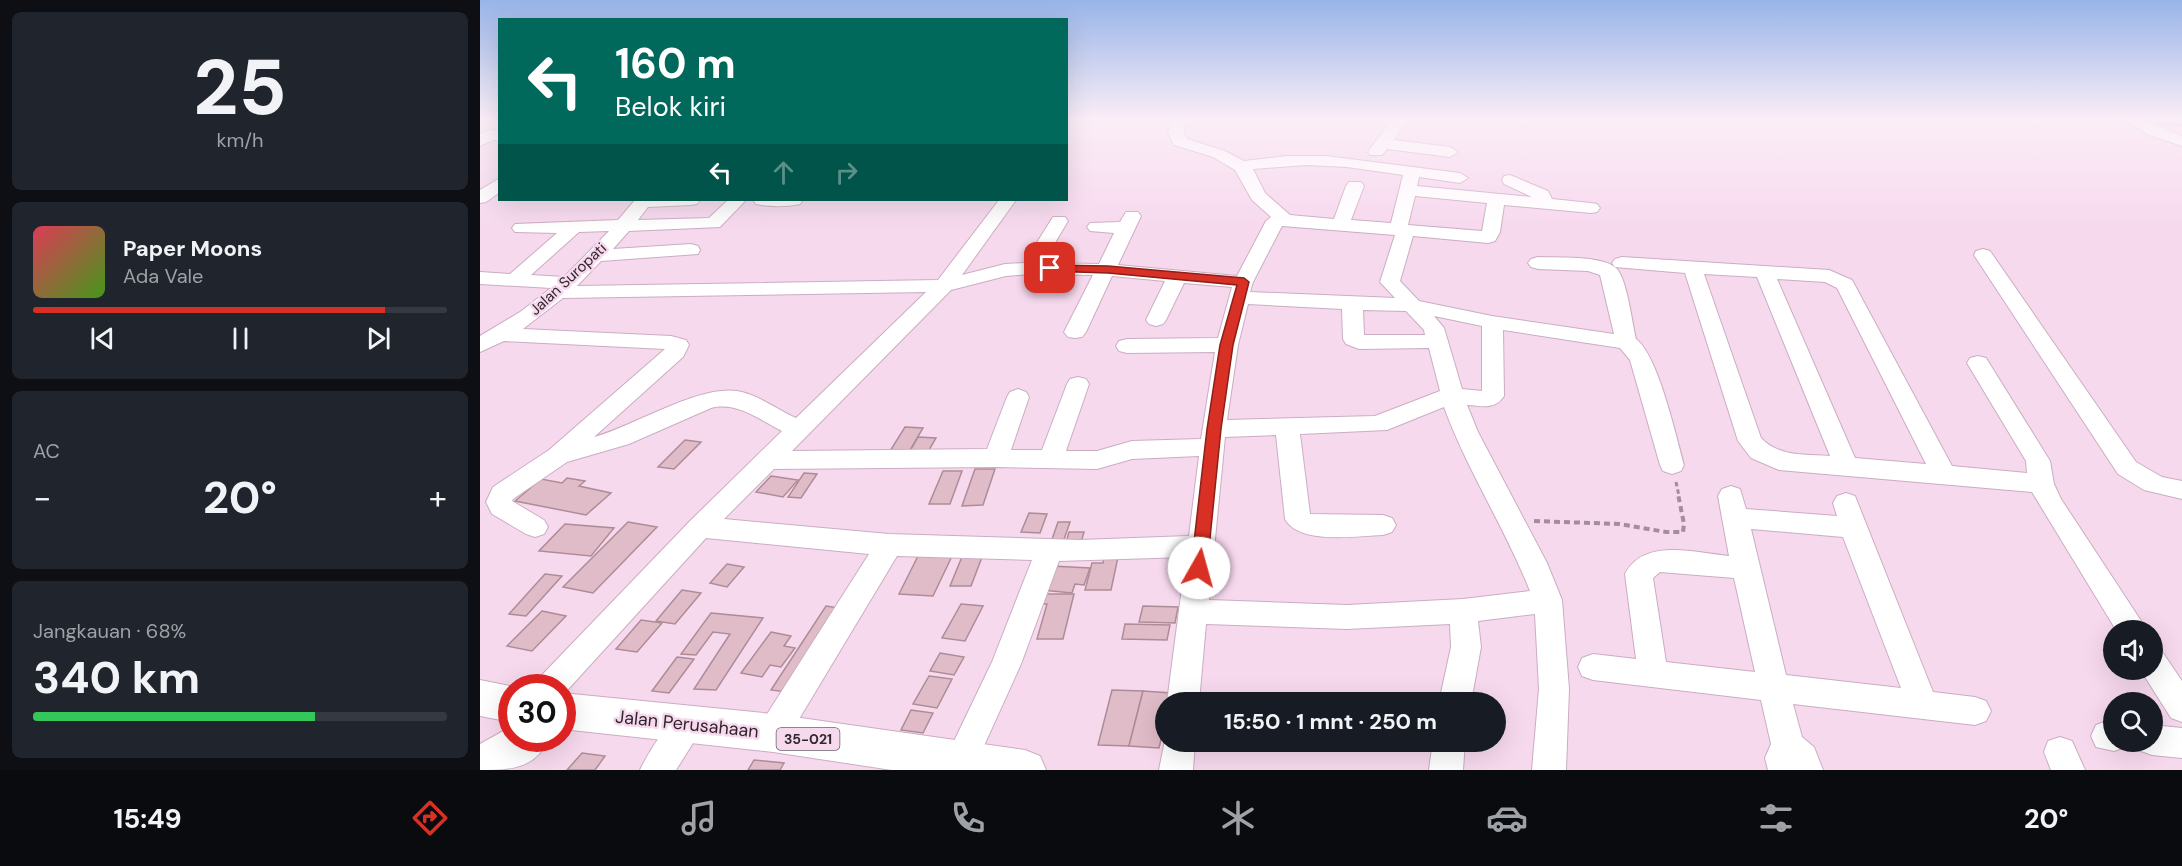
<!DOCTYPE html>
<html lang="id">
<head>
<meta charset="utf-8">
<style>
  :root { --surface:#171b24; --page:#20242c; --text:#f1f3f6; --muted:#9ea1a6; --line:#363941; --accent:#d93025 }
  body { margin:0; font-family:"DM Sans",sans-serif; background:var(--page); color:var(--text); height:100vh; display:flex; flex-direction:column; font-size:22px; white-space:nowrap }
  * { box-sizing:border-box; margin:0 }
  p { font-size:20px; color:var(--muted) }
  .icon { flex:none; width:33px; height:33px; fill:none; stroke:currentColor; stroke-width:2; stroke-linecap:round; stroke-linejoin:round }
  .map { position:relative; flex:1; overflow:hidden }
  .panel { display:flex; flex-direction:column; gap:12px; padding:12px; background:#0d0f14; width:480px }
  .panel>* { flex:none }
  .banner { position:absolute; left:18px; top:18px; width:570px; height:183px; border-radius:0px; box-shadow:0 6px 24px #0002; background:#00695c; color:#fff; overflow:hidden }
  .tools { position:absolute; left:1623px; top:620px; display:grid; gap:12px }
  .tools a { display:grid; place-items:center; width:60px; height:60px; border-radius:50%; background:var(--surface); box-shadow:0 6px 24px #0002; font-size:30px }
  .speed { position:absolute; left:18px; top:674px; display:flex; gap:12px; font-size:30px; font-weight:700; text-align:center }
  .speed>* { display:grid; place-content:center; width:78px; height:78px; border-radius:50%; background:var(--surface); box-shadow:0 6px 24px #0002; line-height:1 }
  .speed .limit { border:9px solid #d22; background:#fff; color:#111 }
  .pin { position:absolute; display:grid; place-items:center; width:51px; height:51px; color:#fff; margin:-26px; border-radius:12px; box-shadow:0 3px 9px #0006 }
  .me { position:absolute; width:66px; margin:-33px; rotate:7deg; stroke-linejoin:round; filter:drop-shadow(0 0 4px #0008) }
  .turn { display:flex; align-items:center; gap:21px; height:126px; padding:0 18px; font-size:27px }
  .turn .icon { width:78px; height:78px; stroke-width:2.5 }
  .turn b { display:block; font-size:42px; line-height:51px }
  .lanes { display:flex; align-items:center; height:57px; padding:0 18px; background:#0003; justify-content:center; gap:30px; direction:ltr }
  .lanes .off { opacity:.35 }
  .big { font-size:45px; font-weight:700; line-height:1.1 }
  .panel .tile { flex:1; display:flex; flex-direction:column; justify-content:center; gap:9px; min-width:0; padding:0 21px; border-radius:9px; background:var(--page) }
  .panel .dial { align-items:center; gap:0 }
  .dial b { font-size:78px; line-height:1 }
  .song { display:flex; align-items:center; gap:18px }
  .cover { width:72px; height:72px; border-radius:9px; background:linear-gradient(135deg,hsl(350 70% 55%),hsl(100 70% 35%)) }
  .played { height:6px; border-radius:3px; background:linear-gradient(90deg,var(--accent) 85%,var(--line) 85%) }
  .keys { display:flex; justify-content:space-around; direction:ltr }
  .heat { display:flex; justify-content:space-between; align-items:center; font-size:33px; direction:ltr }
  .charge { height:9px; border-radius:4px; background:linear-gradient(90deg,#34c759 68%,var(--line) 0) }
  .trip { position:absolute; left:675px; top:692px; width:351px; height:60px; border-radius:30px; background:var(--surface); box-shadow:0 6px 24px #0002; font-weight:700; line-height:60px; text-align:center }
  .dock { display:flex; height:96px; justify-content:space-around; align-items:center; background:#090b0e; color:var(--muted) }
  .dock .icon { width:42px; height:42px }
  .dock .active { color:var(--accent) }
  .dock b { font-size:27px; color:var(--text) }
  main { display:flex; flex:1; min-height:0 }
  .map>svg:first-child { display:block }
</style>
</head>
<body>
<main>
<section class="panel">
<div class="tile dial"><b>25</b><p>km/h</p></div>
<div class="tile">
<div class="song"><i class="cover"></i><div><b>Paper Moons</b><p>Ada Vale</p></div></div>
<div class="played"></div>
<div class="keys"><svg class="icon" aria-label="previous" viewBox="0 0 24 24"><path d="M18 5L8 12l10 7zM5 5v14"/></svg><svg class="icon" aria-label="pause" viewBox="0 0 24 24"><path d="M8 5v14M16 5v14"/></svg><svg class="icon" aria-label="next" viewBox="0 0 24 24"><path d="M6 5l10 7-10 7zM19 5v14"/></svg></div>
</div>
<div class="tile"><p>AC</p>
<div class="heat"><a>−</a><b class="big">20°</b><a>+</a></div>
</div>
<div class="tile"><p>Jangkauan · 68%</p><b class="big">340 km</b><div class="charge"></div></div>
</section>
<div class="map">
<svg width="1702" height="770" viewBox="0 0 1702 770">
  <rect width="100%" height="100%" fill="#f7d9ee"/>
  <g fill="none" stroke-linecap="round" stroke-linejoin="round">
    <g stroke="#c1b4e8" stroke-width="4">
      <path d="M594,119L610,121L631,119"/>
      <path d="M1563,119H1600"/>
      <path d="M1628,119L1648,120"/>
      <path d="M1663,122L1702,125"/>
    </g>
  </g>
  <g fill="#e0bcc8" stroke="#ae8c97" stroke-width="1.5">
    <path d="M425,427L443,428L429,452L410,451Z"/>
    <path d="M438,437L456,438L445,457L427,456Z"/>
    <path d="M205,440L221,442L194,469L178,467Z"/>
    <path d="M495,469H515L503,505L482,506Z"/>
    <path d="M463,471H482L470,504H449Z"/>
    <path d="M324,473L337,474L321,498L308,497Z"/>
    <path d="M291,476L318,480L303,497L276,492Z"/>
    <path d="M87,478L105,481L99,486L131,493L106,515L35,501L61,479L82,483Z"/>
    <path d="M549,513L567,514L560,533L541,532Z"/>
    <path d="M148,522L177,527L113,593L83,587Z"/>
    <path d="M578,522H590L581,548H569Z"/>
    <path d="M85,524L134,528L111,556L59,551Z"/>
    <path d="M589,532H604L600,546L584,550Z"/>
    <path d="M440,552L473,554L453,596L419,594Z"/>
    <path d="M484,552H504L491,586H470Z"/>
    <path d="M624,557H638L631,590H605L612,563H623Z"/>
    <path d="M247,564L264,567L247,587L230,583Z"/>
    <path d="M571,566L610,568L604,585L595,584L592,593L562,590Z"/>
    <path d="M65,574L82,576L46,616L29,614Z"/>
    <path d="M202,590L221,593L195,624L176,621Z"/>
    <path d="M563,594H594L583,639H557L567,604H560Z"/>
    <path d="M481,604L503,606L485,641L462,638Z"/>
    <path d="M346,606L365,609L314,693L291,690Z"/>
    <path d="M663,606L698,607L695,623L659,622Z"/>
    <path d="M62,611L86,616L52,651L27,646Z"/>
    <path d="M231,613L283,618L236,690L214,689L250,634L233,632L216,655L201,654Z"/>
    <path d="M161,620L182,623L157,652L136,649Z"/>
    <path d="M645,624L690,625L687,640L642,639Z"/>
    <path d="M291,632L311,636L304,646L315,648L301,667L290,665L282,677L261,673Z"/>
    <path d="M460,653L484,657L474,675L450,671Z"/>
    <path d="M197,657L214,659L189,693L172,691Z"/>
    <path d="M449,676L472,679L457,708L433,704Z"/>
    <path d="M632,690L663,691L649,746L618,745Z"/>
    <path d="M663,691L691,693L689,702H686V719L679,748L649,746Z"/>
    <path d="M431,710L453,713L443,733L421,730Z"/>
    <path d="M102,753L125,756L115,770H87Z"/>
    <path d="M274,760L304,763L300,770H268Z"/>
  </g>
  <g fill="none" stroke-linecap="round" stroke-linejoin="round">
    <defs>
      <g id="minor">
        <path d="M692,119H706L704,133L707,139L745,151L764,161L806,156H846L980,173L988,178L980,183L939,177L937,186L1052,197L1024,184L1022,180L1024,176L1030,175L1068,191L1072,199L1111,203L1117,204L1120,208L1117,212L1111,213L1024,205L1020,232L1015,241L1008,243L933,236L920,281L939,301L1012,316L1134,334L1120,275L1108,271L1058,269L1051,267L1048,263L1051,259L1058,257C1077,258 1121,255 1136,268C1147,278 1152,323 1156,339C1178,355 1196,436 1204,465L1201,471L1192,474L1183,471L1180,465L1150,360L1140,348L1023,330L1024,396C1015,410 1002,406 987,405L998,432L1067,563L1082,600L1089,689L1086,770H1052L1059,689L1055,614L998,621L1001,647L991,702H959L971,647L970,624L867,629L726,624L719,702H687L706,557L579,561L541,664L493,770H467L464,762L512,662L552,560L417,556L304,744L293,748L282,744L277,733L282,722L389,554L226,538L82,696V687H56L60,677L211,520L302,431C280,420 257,401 231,408L149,444L87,462L33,499L32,501L64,520L68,527L64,534L55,537L46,534L12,514L6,502L13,487L69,450L185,349L24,341L0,352V336L40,312L71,288L0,284V272L30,274L77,233L35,232L32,228L35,224L138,220L155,200H220L217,204L211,205L168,207L158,220L229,218L248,200H266L240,227L149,231L133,249L211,244L218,246L220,250L218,254L121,261L97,286L458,280L519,200H536L482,275L525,264L544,263L573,217H585L588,221L563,263L619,264L634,233L610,231L607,227L610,223L640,222L646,212H658L661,216L638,265L757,276L786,221L791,217L772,200L755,170L733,157L694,145L688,133ZM826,165L867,167L923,175L911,223L871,220L884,186L881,182H869L866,186L854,219L810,215L785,193L773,169ZM935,196L1007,203L1002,231L928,225ZM802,226L915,235L900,282L915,298L770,292L773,282ZM129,231L84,277L51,275L99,232ZM550,274L613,275L584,332L588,337L595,338L602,337L606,332L632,276L685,281L666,320L669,324L676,326L683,324L686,320L704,283L752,287L738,338L647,339L639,341L636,346L639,351L647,353L735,352L721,439L652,441L617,451H586L609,384L606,379L598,377L590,379L587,384L562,450H531L549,397L546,392L538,389L530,392L527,397L507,449L312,451L471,290L526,276ZM446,292L316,418C298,410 277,394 257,391C218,385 154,426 114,437L203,357L209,345L206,340L191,336L43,329L83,298ZM768,304L862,309L863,339L866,344L879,349L949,348L960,391L895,416L747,420L758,345ZM883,310L926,311L944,330L945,335H884ZM954,316L1002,326V391L982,389L964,328ZM964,407C987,470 1025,528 1050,591L983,599L867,605L729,600L745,437L796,435L805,519C819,545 877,536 903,535L912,532L916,525L912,518L903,515L830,514L820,434L907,430ZM719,456L709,536L600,540L409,534L244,519L294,469L516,467L617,469L652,459Z"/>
        <path d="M912,119H928L914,140L970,147L978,152L970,157L907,149L902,155H890L888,152Z"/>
        <path d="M1642,119H1661L1702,136V146L1669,135Z"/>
        <path d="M10,130L20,131V141L13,140L0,146V134Z"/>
        <path d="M20,178V192L6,202L0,203V190Z"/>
        <path d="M273,200H323L320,204C307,207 289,207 276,204Z"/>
        <path d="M1503,249L1510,251L1656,462L1682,477L1702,481V499L1664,490L1638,474L1494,255L1496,251Z"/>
        <path d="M1142,257L1349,270L1372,280L1472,466L1547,473L1546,461L1487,363L1490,358L1498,356L1506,358L1570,461L1574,484L1581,499L1667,630H1636L1552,492L1299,470L1271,458L1258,441L1205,273L1135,267L1132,263L1135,259ZM1224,274L1277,277L1350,456C1325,454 1299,457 1281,438ZM1297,279L1345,282L1357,288L1446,464L1375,458Z"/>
        <path d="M1251,486L1260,489L1266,509L1357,516L1353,503L1357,496L1366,493L1375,496L1453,692L1495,697L1506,701L1511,711L1506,721L1495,725L1313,704L1322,737L1334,747L1343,770H1288L1285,758L1291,744L1281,700L1113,680L1102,676L1098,667L1102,658L1113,654L1156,659L1145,574C1164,537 1216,553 1249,556L1238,496L1242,489ZM1271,529L1363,537L1421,688L1306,675ZM1180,572L1254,578L1275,672L1186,662L1173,578Z"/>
        <path d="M1672,649L1683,653L1702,681V722L1691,718L1660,669H1672Z"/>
        <path d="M209,709L220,714L225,724L196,770H160C169,751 190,717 209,709Z"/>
        <path d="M1627,721H1634V741H1648L1645,747L1634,751L1616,747L1611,736L1616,725Z"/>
        <path d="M1672,725L1702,728V758L1672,755L1661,751L1656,741H1672Z"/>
        <path d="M686,735V741H715L713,770H679Z"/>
        <path d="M1580,737L1592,741L1605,770H1571L1564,752L1568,741Z"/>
        <path d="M953,741H985L983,770H949Z"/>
      </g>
      <g id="major">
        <path d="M0,680L35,687H32V722L0,716Z"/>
        <path d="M82,693L293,714L545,750L560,756L566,770H412L293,752L82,729Z"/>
        <path d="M32,726V738H69C56,769 30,770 0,770V744Z"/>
      </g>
    </defs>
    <use href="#minor" stroke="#cbadc2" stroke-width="2"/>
    <use href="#major" stroke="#cbadc2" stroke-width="2"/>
    <path stroke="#a38d9d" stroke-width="3" stroke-dasharray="4.5 3" stroke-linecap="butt" d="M1196,482L1199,496"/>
    <path stroke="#a38d9d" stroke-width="4" stroke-dasharray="6 4" stroke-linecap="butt" d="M1054,521L1139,524L1186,532H1203L1204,524L1198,494"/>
    <use href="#minor" fill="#fff" fill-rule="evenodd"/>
    <use href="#major" fill="#fff" fill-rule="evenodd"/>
  </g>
  <linearGradient id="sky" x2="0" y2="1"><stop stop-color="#98b4e8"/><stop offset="0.53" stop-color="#fbeef7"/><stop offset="1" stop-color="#fbeef7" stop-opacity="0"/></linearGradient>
  <rect width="1702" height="226" fill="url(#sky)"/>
  <path fill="#d93025" stroke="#8d1f18" stroke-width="1.5" d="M570,265L628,266L764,278L769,282L753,345L741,429L727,568L725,572L719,574L713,572L711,568L727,429L740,345L757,285L628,273L566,271L564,268Z"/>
  <g text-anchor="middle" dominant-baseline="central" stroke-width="5" stroke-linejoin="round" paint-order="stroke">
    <rect fill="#f7d9ee" stroke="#6d5c68" stroke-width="1.5" x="296.5" y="728" width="63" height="22" rx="4.5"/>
    <g font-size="14" font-weight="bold" fill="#32262e">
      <text x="328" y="739">35-021</text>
    </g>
    <g font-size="15" fill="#32262e" stroke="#f7d9ee">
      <text transform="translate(88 279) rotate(-43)">Jalan Suropati</text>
    </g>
    <g font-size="18" fill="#32262e" stroke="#f7d9ee">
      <text transform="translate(207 724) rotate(6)">Jalan Perusahaan</text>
    </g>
  </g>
</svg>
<div class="tools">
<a><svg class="icon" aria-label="sound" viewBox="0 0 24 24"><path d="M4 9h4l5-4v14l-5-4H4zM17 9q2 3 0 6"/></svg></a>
<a><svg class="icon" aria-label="search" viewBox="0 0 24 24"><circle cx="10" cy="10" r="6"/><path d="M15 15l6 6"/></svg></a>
</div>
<div class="speed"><div class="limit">30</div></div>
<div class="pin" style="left:570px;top:268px;background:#d93025"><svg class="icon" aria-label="arrive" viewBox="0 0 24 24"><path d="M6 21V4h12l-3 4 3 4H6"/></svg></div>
<svg class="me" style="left:719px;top:568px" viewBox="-20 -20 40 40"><circle r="19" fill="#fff"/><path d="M0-13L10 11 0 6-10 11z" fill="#d93025"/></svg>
<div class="trip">15:50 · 1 mnt · 250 m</div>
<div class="banner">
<div class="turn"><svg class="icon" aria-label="left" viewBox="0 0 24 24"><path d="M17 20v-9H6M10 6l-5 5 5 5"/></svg><div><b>160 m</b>Belok kiri</div></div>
<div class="lanes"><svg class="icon" aria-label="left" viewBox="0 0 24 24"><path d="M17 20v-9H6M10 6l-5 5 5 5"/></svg><svg class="icon off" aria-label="ahead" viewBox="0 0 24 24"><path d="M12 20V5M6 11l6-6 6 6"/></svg><svg class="icon off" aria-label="right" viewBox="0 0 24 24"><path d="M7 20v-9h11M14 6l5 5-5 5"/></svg></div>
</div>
</div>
</main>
<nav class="dock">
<b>15:49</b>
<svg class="icon active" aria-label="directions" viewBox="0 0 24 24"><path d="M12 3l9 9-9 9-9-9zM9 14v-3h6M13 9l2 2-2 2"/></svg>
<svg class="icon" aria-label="music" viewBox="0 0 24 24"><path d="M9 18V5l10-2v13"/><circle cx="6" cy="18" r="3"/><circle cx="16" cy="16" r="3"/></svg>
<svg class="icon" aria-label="phone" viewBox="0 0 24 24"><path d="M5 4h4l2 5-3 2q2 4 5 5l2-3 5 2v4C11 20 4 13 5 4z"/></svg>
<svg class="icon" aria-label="climate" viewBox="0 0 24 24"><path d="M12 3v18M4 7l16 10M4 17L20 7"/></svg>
<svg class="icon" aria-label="car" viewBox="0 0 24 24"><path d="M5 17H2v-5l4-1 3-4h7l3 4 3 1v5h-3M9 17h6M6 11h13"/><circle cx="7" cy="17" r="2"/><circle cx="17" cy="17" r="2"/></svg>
<svg class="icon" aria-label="filters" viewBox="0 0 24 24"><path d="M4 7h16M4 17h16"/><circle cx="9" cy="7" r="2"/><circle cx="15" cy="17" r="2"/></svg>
<b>20°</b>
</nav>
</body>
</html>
